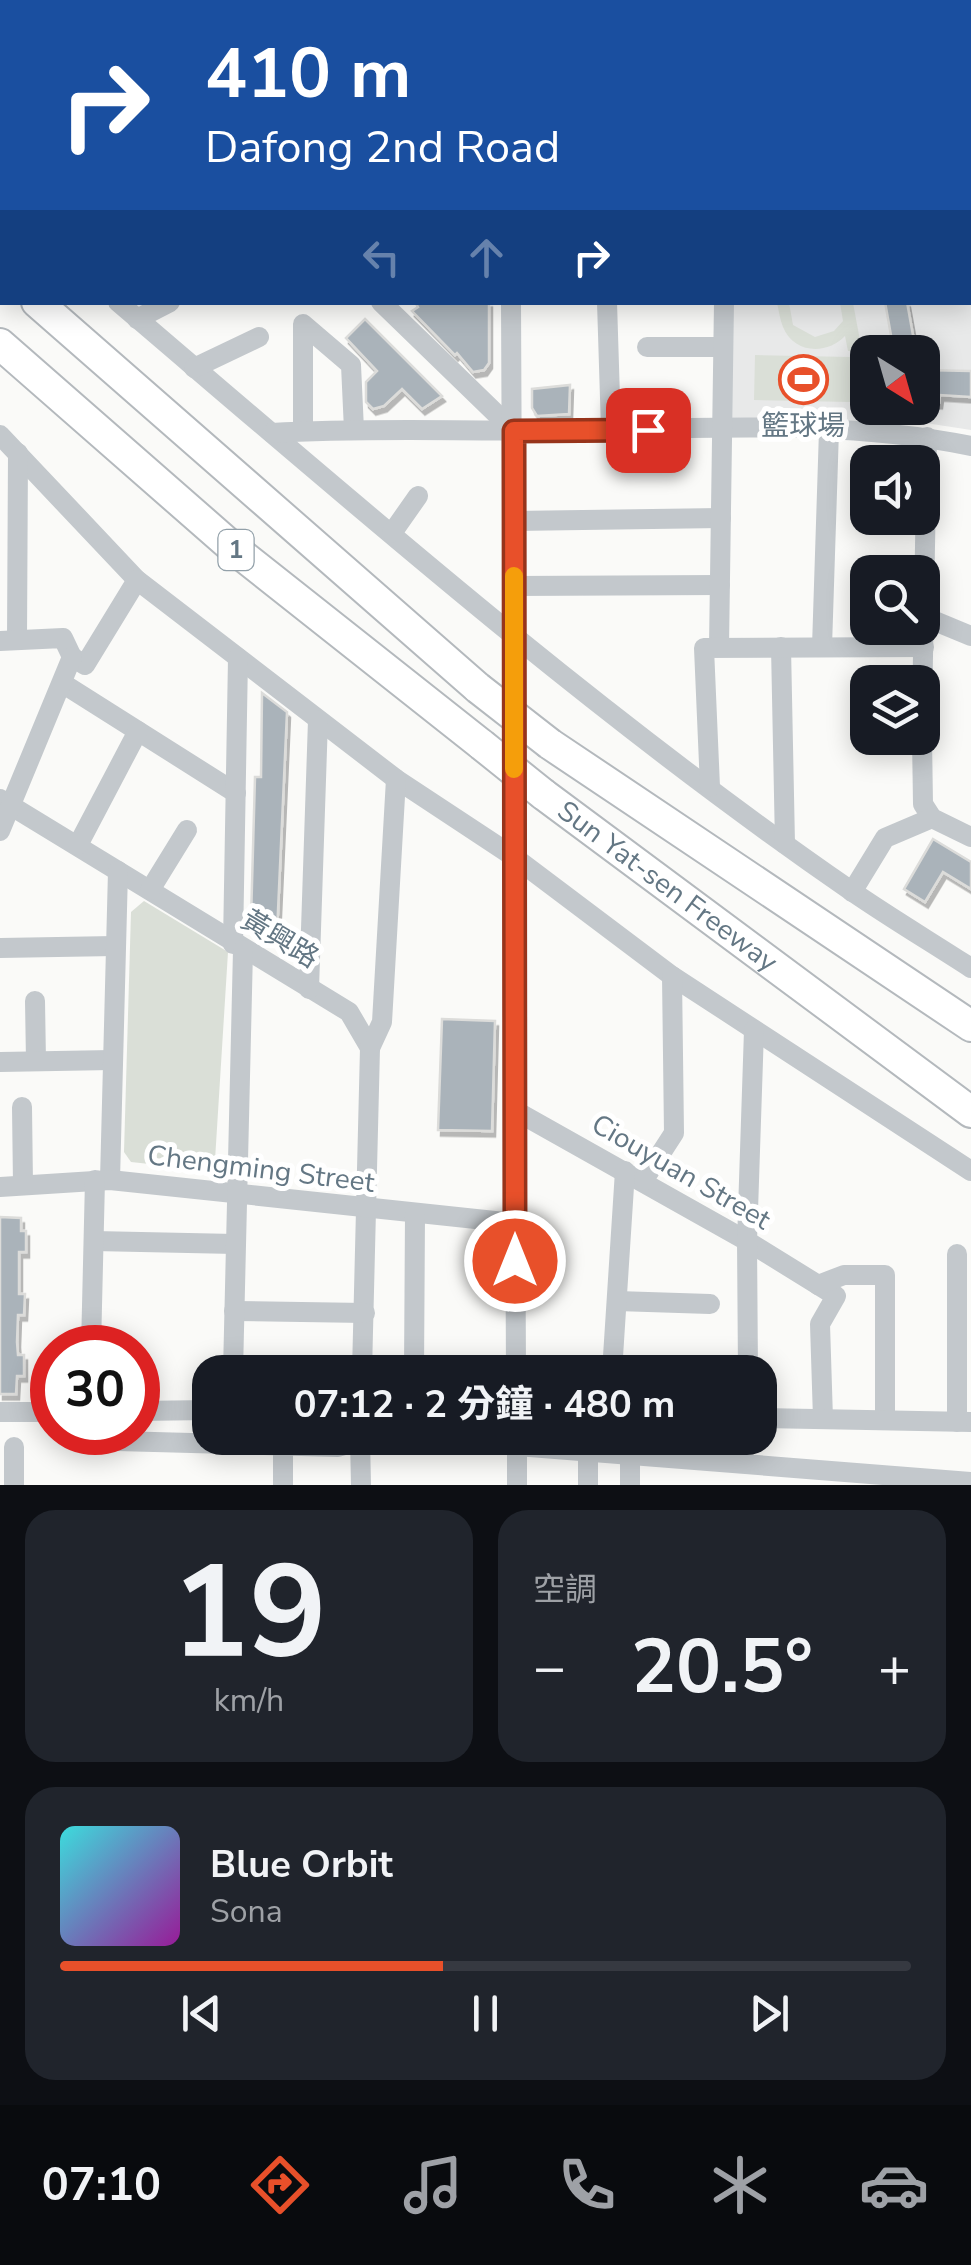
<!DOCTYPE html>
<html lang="zh-TW">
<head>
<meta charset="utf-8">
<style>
  :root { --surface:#171b24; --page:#20242c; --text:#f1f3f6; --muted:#9ea1a6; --line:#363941; --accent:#e8502a }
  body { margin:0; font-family:"Nunito Sans","Noto Sans TC",sans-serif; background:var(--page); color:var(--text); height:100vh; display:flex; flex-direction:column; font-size:38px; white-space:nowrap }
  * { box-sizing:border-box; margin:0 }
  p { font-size:32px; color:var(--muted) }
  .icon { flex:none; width:55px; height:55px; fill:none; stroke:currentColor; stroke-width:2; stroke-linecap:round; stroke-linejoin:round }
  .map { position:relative; height:1485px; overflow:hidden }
  .drawer { display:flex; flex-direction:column; gap:25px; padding:25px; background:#0d0f14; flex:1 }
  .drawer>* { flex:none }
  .hud { position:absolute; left:0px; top:0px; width:972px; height:305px; box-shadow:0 5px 25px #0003; background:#1a4fa0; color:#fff; overflow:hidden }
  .needle { width:65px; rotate:143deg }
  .tools { position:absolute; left:850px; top:335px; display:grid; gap:20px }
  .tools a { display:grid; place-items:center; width:90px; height:90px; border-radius:20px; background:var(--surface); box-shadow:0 5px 25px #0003; font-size:50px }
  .speed { position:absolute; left:30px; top:1325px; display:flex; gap:20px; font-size:50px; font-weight:700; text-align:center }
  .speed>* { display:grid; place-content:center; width:130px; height:130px; border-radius:50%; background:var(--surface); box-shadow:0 5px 25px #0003; line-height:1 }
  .speed .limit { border:15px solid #d22; background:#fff; color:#111 }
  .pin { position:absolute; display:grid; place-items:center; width:85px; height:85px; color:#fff; margin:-42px; border-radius:20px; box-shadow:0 5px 15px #0006 }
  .me { position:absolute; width:110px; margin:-55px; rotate:0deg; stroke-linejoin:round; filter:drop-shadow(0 0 8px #0008) }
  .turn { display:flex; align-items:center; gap:35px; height:210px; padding:0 40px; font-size:45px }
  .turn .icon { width:130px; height:130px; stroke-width:2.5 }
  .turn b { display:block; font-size:70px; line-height:85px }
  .lanes { display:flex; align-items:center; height:95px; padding:0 40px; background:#0003; justify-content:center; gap:50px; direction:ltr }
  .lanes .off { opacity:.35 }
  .big { font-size:75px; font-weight:700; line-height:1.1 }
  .drawer .card { flex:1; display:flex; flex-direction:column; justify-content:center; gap:15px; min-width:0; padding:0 35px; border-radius:30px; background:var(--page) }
  .drawer .dial { align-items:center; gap:0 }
  .dial b { font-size:130px; line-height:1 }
  .song { display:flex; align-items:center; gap:30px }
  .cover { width:120px; height:120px; border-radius:15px; background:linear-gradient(135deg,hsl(180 70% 55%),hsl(300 70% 35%)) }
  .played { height:10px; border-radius:5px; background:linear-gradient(90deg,var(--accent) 45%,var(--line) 45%) }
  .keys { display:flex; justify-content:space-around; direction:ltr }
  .heat { display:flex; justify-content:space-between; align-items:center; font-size:55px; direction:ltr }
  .drawer .tiles { flex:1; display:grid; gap:25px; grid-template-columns:1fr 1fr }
  .card:last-child { grid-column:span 2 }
  .trip { position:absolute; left:192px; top:1355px; width:585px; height:100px; border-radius:30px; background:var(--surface); box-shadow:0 5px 25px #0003; font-weight:700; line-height:100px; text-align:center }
  .tab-bar { display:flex; height:160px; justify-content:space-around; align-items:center; background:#090b0e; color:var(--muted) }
  .tab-bar .icon { width:70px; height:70px }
  .tab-bar .current { color:var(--accent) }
  .tab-bar b { font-size:45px; color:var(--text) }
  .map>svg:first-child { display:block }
</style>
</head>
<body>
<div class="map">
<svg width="971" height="1485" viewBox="0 0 971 1485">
  <defs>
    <filter id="shadow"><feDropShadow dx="3" dy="5.5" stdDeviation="0" flood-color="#0004"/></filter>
  </defs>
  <rect width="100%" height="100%" fill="#fafaf8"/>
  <path fill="#e8e9e9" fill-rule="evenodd" d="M971,217V430L919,422L725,423L728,303L970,302ZM868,352H922V408H868Z"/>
  <g fill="#dadfd7">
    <path d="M777,303H789L793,325L815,337L834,331L843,321L840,303H853L862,351H848L845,336C827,355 794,354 783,327C780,320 779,311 777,303Z"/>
    <path d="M755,355L851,357L850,402L754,400Z"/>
    <path d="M144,901L228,952L215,1160L205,1170L131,1162L124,1152L131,912Z"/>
  </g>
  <g fill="#aab3ba" stroke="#dcdcda" stroke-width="2.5" filter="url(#shadow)">
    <path d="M415,302H489V363L484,370L473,372L457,353L455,355L412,311L418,307Z"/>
    <path d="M885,302H907L916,352H894Z"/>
    <path d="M365,319L442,396L422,409L402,389L384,406L373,409L366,402V382L377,371L346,338Z"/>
    <path d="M922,370L971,371V397L940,395L939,403L924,402Z"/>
    <path d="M570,385L569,414L537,416L532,408V389Z"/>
    <path d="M262,693L287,712L277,933L251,920L255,777H261Z"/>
    <path d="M933,839L971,862V889L943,872L925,902L904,889Z"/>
    <path d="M442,1019L495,1021L492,1131L438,1130Z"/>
    <path d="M0,1217L21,1218V1231H26V1252H19V1294H25L24,1315H18L17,1342L18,1355H24V1376H17L16,1394H0Z"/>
  </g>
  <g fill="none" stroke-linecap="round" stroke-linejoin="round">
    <defs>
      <g id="highway">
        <path d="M0,270L2,272"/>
        <path d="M37,302L478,688"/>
        <path d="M0,344L233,548L482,745"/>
        <path d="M550,744L971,1026"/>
        <path id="s1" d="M543,794L971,1112"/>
      </g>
    </defs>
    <use href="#highway" stroke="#b4b9bd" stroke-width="34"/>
    <g stroke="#c3c8cc" stroke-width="20">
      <path d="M385,0L393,2"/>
      <path d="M694,0L697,2"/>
      <path d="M944,0L946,2"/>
      <path d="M26,2L30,0"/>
      <path d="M119,2V0"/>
      <path d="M360,2L361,0"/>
      <path d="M420,2V0"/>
      <path d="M594,2L596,0"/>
      <path d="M801,2L806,0"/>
      <path d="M0,15L2,14"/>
      <path d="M970,34L971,36"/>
      <path d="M0,101L2,99"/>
      <path d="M970,138L971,137"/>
      <path d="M0,201L2,203"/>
      <path d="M118,302C356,505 592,712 850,890C889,917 931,942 971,968"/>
      <path d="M381,302L514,431"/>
      <path d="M511,302L516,1372"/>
      <path d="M607,302L611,430"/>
      <path d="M137,319L170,302"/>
      <path d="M647,347H723"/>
      <path d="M194,368L259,337"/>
      <path d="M303,431V324L351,365L354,430"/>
      <path d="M272,433C371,427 470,432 569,430C702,429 840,419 971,446"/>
      <path d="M0,435L137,580L396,779L514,857L672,976L971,1171"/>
      <path d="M514,521L721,518"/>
      <path d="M392,533L418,496"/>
      <path d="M514,586L720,585"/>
      <path d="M925,617L971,636"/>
      <path d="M17,640L18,453"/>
      <path d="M0,641L63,638L72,657"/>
      <path d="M719,647L724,302"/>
      <path d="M781,647L785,844"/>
      <path d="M822,647L829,430"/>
      <path d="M72,657L85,665L137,580"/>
      <path d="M62,683L236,793"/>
      <path d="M922,710L927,437"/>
      <path d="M922,738L923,804L932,818L971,837"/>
      <path d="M710,787L704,648L924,647"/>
      <path d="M0,799L349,1012L370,1048L362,1372"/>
      <path d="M0,831L72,657"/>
      <path d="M78,845L138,731"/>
      <path d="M150,890L187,830"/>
      <path d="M852,892L885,838L932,818"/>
      <path d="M233,944L238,658"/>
      <path d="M0,948L115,946"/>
      <path d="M309,989L318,720"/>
      <path d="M35,1001L36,1061"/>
      <path d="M370,1048L382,1022L396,779"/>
      <path d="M0,1062L112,1060"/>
      <path d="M22,1107L23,1185"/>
      <path d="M514,1110L747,1241L836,1296L820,1324L823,1419"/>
      <path d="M110,1180L118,871"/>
      <path d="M643,1181L674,1133L672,976"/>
      <path d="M0,1187L110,1180L514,1223"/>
      <path d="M94,1241L235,1244"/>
      <path d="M818,1285L844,1275H885V1420"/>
      <path d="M617,1301L710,1304"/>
      <path d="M234,1311L365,1313"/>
      <path d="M91,1348L95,1180"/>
      <path d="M233,1372L243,950"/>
      <path d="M414,1372L415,1215"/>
      <path d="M612,1372L625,1171"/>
      <path d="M748,1372L747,1241L754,1030"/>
      <path d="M138,1411L210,1410"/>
      <path d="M0,1412H52"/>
      <path d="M760,1418L971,1422"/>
      <path d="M957,1422V1254"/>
      <path d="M106,1432L117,1441L338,1447L352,1443L357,1438"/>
      <path d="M360,1438L361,1485"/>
      <path d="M517,1438V1485"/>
      <path d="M517,1446L971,1482"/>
      <path d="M630,1456V1485"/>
      <path d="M14,1485V1447"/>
      <path d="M283,1485V1446"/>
      <path d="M588,1485V1452"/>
    </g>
    <use href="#highway" stroke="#fff" stroke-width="30"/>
    <defs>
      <g id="highway-bridge">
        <path d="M478,688L550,744"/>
        <path d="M482,745L543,794"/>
      </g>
    </defs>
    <use href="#highway-bridge" stroke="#b4b9bd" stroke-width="34" stroke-linecap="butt"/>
    <use href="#highway-bridge" stroke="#fff" stroke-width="30"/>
  </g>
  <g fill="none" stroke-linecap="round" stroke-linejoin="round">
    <defs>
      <path id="route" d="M515,1261L514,431L648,430"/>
    </defs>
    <use href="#route" stroke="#97341b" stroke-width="25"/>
    <use href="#route" stroke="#e8502a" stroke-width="18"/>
    <path stroke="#f59e0b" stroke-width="18" d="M514,576V769"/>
  </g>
  <defs>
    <symbol id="stadium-ring" viewBox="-11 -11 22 22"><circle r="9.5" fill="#fff" stroke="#e8502a" stroke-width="1.5"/><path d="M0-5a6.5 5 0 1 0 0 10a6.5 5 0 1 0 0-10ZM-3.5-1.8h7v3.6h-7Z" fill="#e8502a"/></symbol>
  </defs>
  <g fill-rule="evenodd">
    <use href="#stadium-ring" x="776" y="352" width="55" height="55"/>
  </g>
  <g text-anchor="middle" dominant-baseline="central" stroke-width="10" stroke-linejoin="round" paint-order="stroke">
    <rect fill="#fff" stroke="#92a0a9" stroke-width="2.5" x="218.5" y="530" width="35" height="40" rx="8"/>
    <g font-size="25" font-weight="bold" fill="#647784">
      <text x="236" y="550">1</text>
    </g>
    <g font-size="28" fill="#647784" stroke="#fff">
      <text x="803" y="426">籃球場</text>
    </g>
    <g font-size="28" fill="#647784" stroke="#fff">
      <text stroke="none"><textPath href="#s1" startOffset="155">Sun Yat-sen Freeway</textPath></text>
      <text transform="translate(280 939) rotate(31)">黃興路</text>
      <text transform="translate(261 1169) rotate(7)">Chengming Street</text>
      <text transform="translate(681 1172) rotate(30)">Ciouyuan Street</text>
    </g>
  </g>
</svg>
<div class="tools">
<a><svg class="needle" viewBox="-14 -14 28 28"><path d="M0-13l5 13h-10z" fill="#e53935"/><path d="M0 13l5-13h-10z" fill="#9ea1a6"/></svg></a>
<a><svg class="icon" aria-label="sound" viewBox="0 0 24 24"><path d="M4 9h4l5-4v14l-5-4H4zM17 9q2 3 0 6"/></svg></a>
<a><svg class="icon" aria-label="search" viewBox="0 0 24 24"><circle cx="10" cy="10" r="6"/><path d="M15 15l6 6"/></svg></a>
<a><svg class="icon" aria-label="layers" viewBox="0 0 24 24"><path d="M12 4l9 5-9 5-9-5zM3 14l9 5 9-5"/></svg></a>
</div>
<div class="speed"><div class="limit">30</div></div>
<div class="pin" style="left:648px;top:430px;background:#d93025"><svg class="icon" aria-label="arrive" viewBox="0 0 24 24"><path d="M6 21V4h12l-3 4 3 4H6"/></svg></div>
<svg class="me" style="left:515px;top:1261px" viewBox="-20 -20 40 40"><circle r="17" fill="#e8502a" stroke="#fff" stroke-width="3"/><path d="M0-11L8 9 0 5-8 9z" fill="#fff"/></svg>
<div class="trip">07:12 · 2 分鐘 · 480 m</div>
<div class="hud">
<div class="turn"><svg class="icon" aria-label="right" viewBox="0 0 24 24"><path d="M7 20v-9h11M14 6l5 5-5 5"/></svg><div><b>410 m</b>Dafong 2nd Road</div></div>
<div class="lanes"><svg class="icon off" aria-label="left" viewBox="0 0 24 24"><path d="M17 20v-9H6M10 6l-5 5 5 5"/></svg><svg class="icon off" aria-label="ahead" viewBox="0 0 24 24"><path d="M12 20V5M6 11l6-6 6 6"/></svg><svg class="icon" aria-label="right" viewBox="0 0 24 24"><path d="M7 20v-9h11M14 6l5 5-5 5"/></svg></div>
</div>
</div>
<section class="drawer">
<div class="tiles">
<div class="card dial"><b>19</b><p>km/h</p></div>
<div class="card"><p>空調</p>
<div class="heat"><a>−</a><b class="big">20.5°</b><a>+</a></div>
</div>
<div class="card">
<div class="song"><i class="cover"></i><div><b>Blue Orbit</b><p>Sona</p></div></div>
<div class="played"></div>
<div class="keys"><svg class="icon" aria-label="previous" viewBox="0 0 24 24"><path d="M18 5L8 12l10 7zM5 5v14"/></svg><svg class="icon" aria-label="pause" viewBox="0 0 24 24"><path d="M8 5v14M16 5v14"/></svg><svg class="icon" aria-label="next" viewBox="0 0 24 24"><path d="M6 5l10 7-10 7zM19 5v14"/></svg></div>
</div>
</div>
</section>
<nav class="tab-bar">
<b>07:10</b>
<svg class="icon current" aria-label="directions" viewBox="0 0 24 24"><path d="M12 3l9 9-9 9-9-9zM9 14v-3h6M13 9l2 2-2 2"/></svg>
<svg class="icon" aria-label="music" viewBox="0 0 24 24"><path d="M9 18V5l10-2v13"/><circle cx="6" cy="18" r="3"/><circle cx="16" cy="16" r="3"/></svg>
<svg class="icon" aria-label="phone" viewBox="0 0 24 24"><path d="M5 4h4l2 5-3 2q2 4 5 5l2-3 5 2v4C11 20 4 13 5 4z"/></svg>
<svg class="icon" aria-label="climate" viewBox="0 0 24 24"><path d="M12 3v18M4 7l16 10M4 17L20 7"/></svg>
<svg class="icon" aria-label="car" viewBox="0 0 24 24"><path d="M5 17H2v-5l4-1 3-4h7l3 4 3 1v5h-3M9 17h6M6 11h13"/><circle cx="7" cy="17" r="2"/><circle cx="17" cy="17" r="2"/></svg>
</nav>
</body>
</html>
